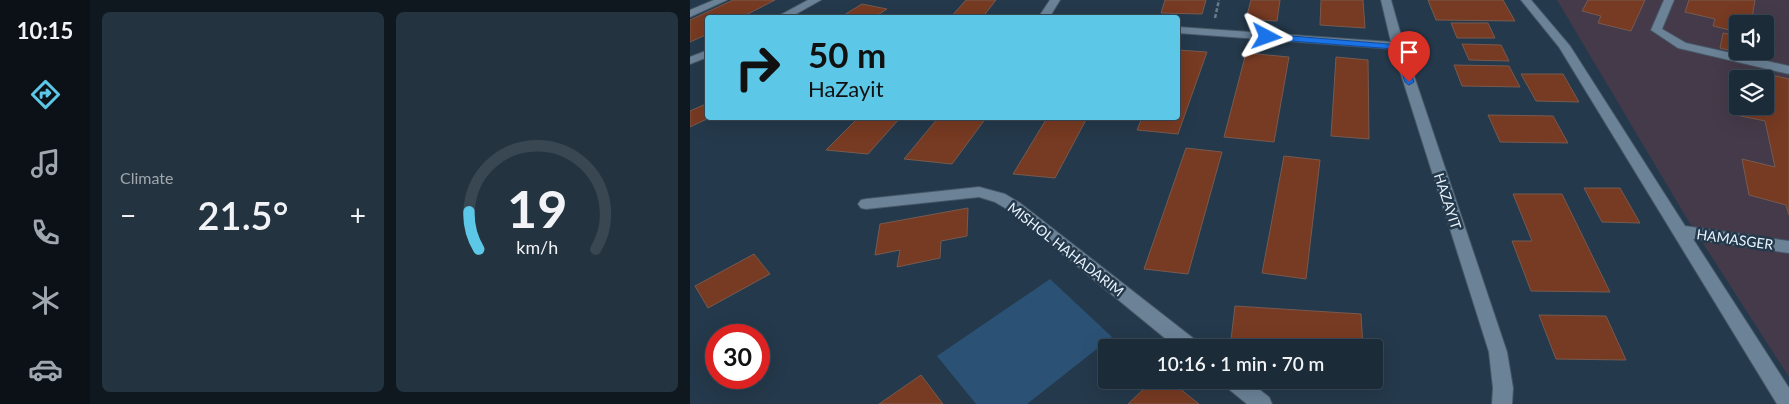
<!DOCTYPE html>
<html lang="en">
<head>
<meta charset="utf-8">
<style>
  :root { --surface:#1b2b38; --page:#243340; --text:#f1f3f6; --muted:#a0a7ae; --line:#394753; --accent:#5cc7e7 }
  body { margin:0; font-family:Lato,sans-serif; background:var(--page); color:var(--text); height:100vh; display:flex; flex-direction:column; font-size:19px; white-space:nowrap }
  * { box-sizing:border-box; margin:0 }
  p { font-size:16px; color:var(--muted) }
  .icon { flex:none; width:28px; height:28px; fill:none; stroke:currentColor; stroke-width:2; stroke-linecap:round; stroke-linejoin:round }
  .map { position:relative; flex:1; overflow:hidden }
  .side { display:flex; flex-direction:column; gap:12px; padding:12px; background:#0f181f; width:600px }
  .side>* { flex:none }
  .hud { position:absolute; left:15px; top:15px; width:475px; height:105px; border-radius:5px; box-shadow:0 5px 20px #0002,0 0 0 1px var(--line); background:#5cc7e7; color:#111; overflow:hidden }
  .tools { position:absolute; left:1039px; top:15px; display:grid; gap:10px }
  .tools a { display:grid; place-items:center; width:45px; height:45px; border-radius:5px; background:var(--surface); box-shadow:0 5px 20px #0002,0 0 0 1px var(--line); font-size:25px }
  .speed { position:absolute; left:15px; top:324px; display:flex; gap:10px; font-size:25px; font-weight:700; text-align:center }
  .speed>* { display:grid; place-content:center; width:65px; height:65px; border-radius:50%; background:var(--surface); box-shadow:0 5px 20px #0002,0 0 0 1px var(--line); line-height:1 }
  .speed .limit { border:8px solid #d22; background:#fff; color:#111 }
  .pin { position:absolute; display:grid; place-items:center; width:42px; height:42px; color:#fff; margin:-51px -21px; border-radius:50% 50% 50% 0; rotate:-45deg; box-shadow:0 0 5px #0007 }
  .pin .icon { rotate:45deg }
  .me { position:absolute; width:55px; margin:-28px; rotate:94deg; stroke-linejoin:round; filter:drop-shadow(0 0 4px #0008) }
  .turn { display:flex; align-items:center; gap:18px; height:105px; padding:0 20px; font-size:22px }
  .turn .icon { width:65px; height:65px; stroke-width:2.5 }
  .turn b { display:block; font-size:35px; line-height:42px }
  .big { font-size:38px; font-weight:600; line-height:1.1 }
  .side .tile { flex:1; display:flex; flex-direction:column; justify-content:center; gap:8px; min-width:0; padding:0 18px; border-radius:8px; background:var(--page) }
  .side .dial { align-items:center; gap:0 }
  .dial svg { height:130px; overflow:visible; fill:none; stroke:var(--line); stroke-width:7; stroke-linecap:round; text-anchor:middle }
  .dial text { fill:var(--text); stroke:none }
  .heat { display:flex; justify-content:space-between; align-items:center; font-size:28px; direction:ltr }
  .side .tiles { flex:1; display:grid; gap:12px; grid-template-columns:repeat(2,1fr) }
  .trip { position:absolute; left:408px; top:339px; width:285px; height:50px; border-radius:5px; background:var(--surface); box-shadow:0 5px 20px #0002,0 0 0 1px var(--line); font-weight:600; line-height:50px; text-align:center }
  main { display:flex; flex:1; min-height:0 }
  .tabs { display:flex; flex-direction:column; width:90px; justify-content:space-around; align-items:center; background:#0b1116; color:var(--muted) }
  .tabs .icon { width:35px; height:35px }
  .tabs .current { color:var(--accent) }
  .tabs b { font-size:22px; color:var(--text) }
  .map>svg:first-child { display:block }
</style>
</head>
<body>
<main>
<nav class="tabs">
<b>10:15</b>
<svg class="icon current" aria-label="directions" viewBox="0 0 24 24"><path d="M12 3l9 9-9 9-9-9zM9 14v-3h6M13 9l2 2-2 2"/></svg>
<svg class="icon" aria-label="music" viewBox="0 0 24 24"><path d="M9 18V5l10-2v13"/><circle cx="6" cy="18" r="3"/><circle cx="16" cy="16" r="3"/></svg>
<svg class="icon" aria-label="phone" viewBox="0 0 24 24"><path d="M5 4h4l2 5-3 2q2 4 5 5l2-3 5 2v4C11 20 4 13 5 4z"/></svg>
<svg class="icon" aria-label="climate" viewBox="0 0 24 24"><path d="M12 3v18M4 7l16 10M4 17L20 7"/></svg>
<svg class="icon" aria-label="car" viewBox="0 0 24 24"><path d="M5 17H2v-5l4-1 3-4h7l3 4 3 1v5h-3M9 17h6M6 11h13"/><circle cx="7" cy="17" r="2"/><circle cx="17" cy="17" r="2"/></svg>
</nav>
<section class="side">
<div class="tiles">
<div class="tile"><p>Climate</p>
<div class="heat"><a>−</a><b class="big">21.5°</b><a>+</a></div>
</div>
<div class="tile dial"><svg viewBox="0 0 100 80">
<path d="M14 69A42 42 0 1 1 86 69"/>
<path d="M14 69A42 42 0 0 1 8 46" stroke="#5cc7e7"/>
<text x="50" y="56" font-size="32" font-weight="700">19</text>
<text x="50" y="72" font-size="11">km/h</text>
</svg></div>
</div>
</section>
<div class="map">
<svg width="1099" height="404" viewBox="0 0 1099 404">
  <rect width="100%" height="100%" fill="#24394b"/>
  <path fill="#453a49" fill-rule="evenodd" d="M867,0H1099V377L996,217ZM1048,24H1075V51H1048ZM1048,79H1075V106H1048Z"/>
  <path fill="#2b5275" d="M360,279L422,337L337,404H286L247,356Z"/>
  <g fill="#773a22" stroke="#775a4f">
    <path d="M43,0H85L50,18H18V34L0,42V20Z"/>
    <path d="M276,0H306L292,18H260Z"/>
    <path d="M475,0H516L512,14L471,13Z"/>
    <path d="M561,0H590L587,21L556,19Z"/>
    <path d="M631,0H673L675,28L630,25Z"/>
    <path d="M738,0H813L825,21L746,20Z"/>
    <path d="M898,0H955L941,31L908,23L911,16L892,11Z"/>
    <path d="M999,0H1065L1061,24H1048V32L1023,26L1025,19L995,12Z"/>
    <path d="M172,4L197,9L183,18H149Z"/>
    <path d="M761,23H798L805,38H767Z"/>
    <path d="M1033,33L1048,36V51H1059L1058,55L1030,48Z"/>
    <path d="M772,44L811,45L819,61L779,60Z"/>
    <path d="M488,50L517,52L488,134L447,130L452,118H488Z"/>
    <path d="M556,53L599,57L584,142L534,137Z"/>
    <path d="M646,57L678,60L679,139L641,136Z"/>
    <path d="M764,65L819,66L830,87L772,86Z"/>
    <path d="M1063,71L1099,79V215L1096,205L1059,195L1052,159L1085,167L1075,121L1046,115L1039,74L1061,79H1048V106H1075V79H1065Z"/>
    <path d="M831,74H873L889,102L846,101Z"/>
    <path d="M18,103V118H19L0,127V111Z"/>
    <path d="M798,115L863,116L878,143L810,142Z"/>
    <path d="M168,118H210L178,154L136,150Z"/>
    <path d="M248,118H296L262,164L214,159Z"/>
    <path d="M357,118H397L365,178L323,174Z"/>
    <path d="M496,148L532,152L498,274L454,269Z"/>
    <path d="M594,156L630,160L616,279L572,273Z"/>
    <path d="M894,188H930L950,223L912,222Z"/>
    <path d="M823,194H872L920,292L841,291L822,241H842Z"/>
    <path d="M278,208L277,236L251,241L250,258L207,267L210,250L185,255L190,224Z"/>
    <path d="M64,254L80,274L18,308L5,286Z"/>
    <path d="M545,306L671,314L673,348H540Z"/>
    <path d="M849,315L916,316L936,360L866,359Z"/>
    <path d="M231,375L253,404H189Z"/>
    <path d="M463,380H479L509,404H438Z"/>
  </g>
  <g fill="none" stroke-linecap="round" stroke-linejoin="round">
    <defs>
      <g id="minor">
        <path d="M24,0H37L0,17V10Z"/>
        <path d="M118,0H131L99,18H85Z"/>
        <path d="M360,0H370L359,18H348Z"/>
        <path d="M691,0H701L714,46L817,352L823,388L822,404H802L803,388L799,352L703,49L488,33V27L701,42Z"/>
        <path d="M831,0H841L880,46L995,226L1099,241V253L1003,239L1099,388V404H1087L869,47Z"/>
        <path d="M974,0H984L972,29L996,43L1099,66V74L988,48L961,30Z"/>
        <path d="M18,50V57L0,64V57Z"/>
        <path d="M289,187L315,194L330,203L508,342L510,348H487L320,211L305,202L289,197L176,209L171,208L168,204L171,200L176,199Z"/>
        <path d="M532,380H557L579,397L582,404H557L535,386Z"/>
      </g>
    </defs>
    <use href="#minor" stroke="#465766" stroke-width="2"/>
    <path stroke="#697a89" stroke-width="2.5" stroke-dasharray="4 2" stroke-linecap="butt" d="M525,18L529,0"/>
    <use href="#minor" fill="#6b8297" fill-rule="evenodd"/>
  </g>
  <path fill="#1a73e8" stroke="#114b97" d="M577,34L711,45L724,82L719,85L715,82L704,49L574,39V35Z"/>
  <g text-anchor="middle" dominant-baseline="central" stroke-width="5" stroke-linejoin="round" paint-order="stroke">
    <g font-size="14" fill="#eaf4fe" stroke="#24394b">
      <text transform="translate(758 201) rotate(72)">HAZAYIT</text>
      <text transform="translate(1045 239) rotate(8)">HAMASGER</text>
      <text transform="translate(376 249) rotate(38)">MISHOL HAHADARIM</text>
    </g>
  </g>
</svg>
<div class="tools">
<a><svg class="icon" aria-label="sound" viewBox="0 0 24 24"><path d="M4 9h4l5-4v14l-5-4H4zM17 9q2 3 0 6"/></svg></a>
<a><svg class="icon" aria-label="layers" viewBox="0 0 24 24"><path d="M12 4l9 5-9 5-9-5zM3 14l9 5 9-5"/></svg></a>
</div>
<div class="speed"><div class="limit">30</div></div>
<div class="pin" style="left:719px;top:82px;background:#d93025"><svg class="icon" aria-label="arrive" viewBox="0 0 24 24"><path d="M6 21V4h12l-3 4 3 4H6"/></svg></div>
<svg class="me" style="left:577px;top:37px" viewBox="-20 -20 40 40"><path d="M0-17L14 15 0 8-14 15z" fill="#1a73e8" stroke="#fff" stroke-width="4"/></svg>
<div class="trip">10:16 · 1 min · 70 m</div>
<div class="hud">
<div class="turn"><svg class="icon" aria-label="right" viewBox="0 0 24 24"><path d="M7 20v-9h11M14 6l5 5-5 5"/></svg><div><b>50 m</b>HaZayit</div></div>
</div>
</div>
</main>
</body>
</html>
